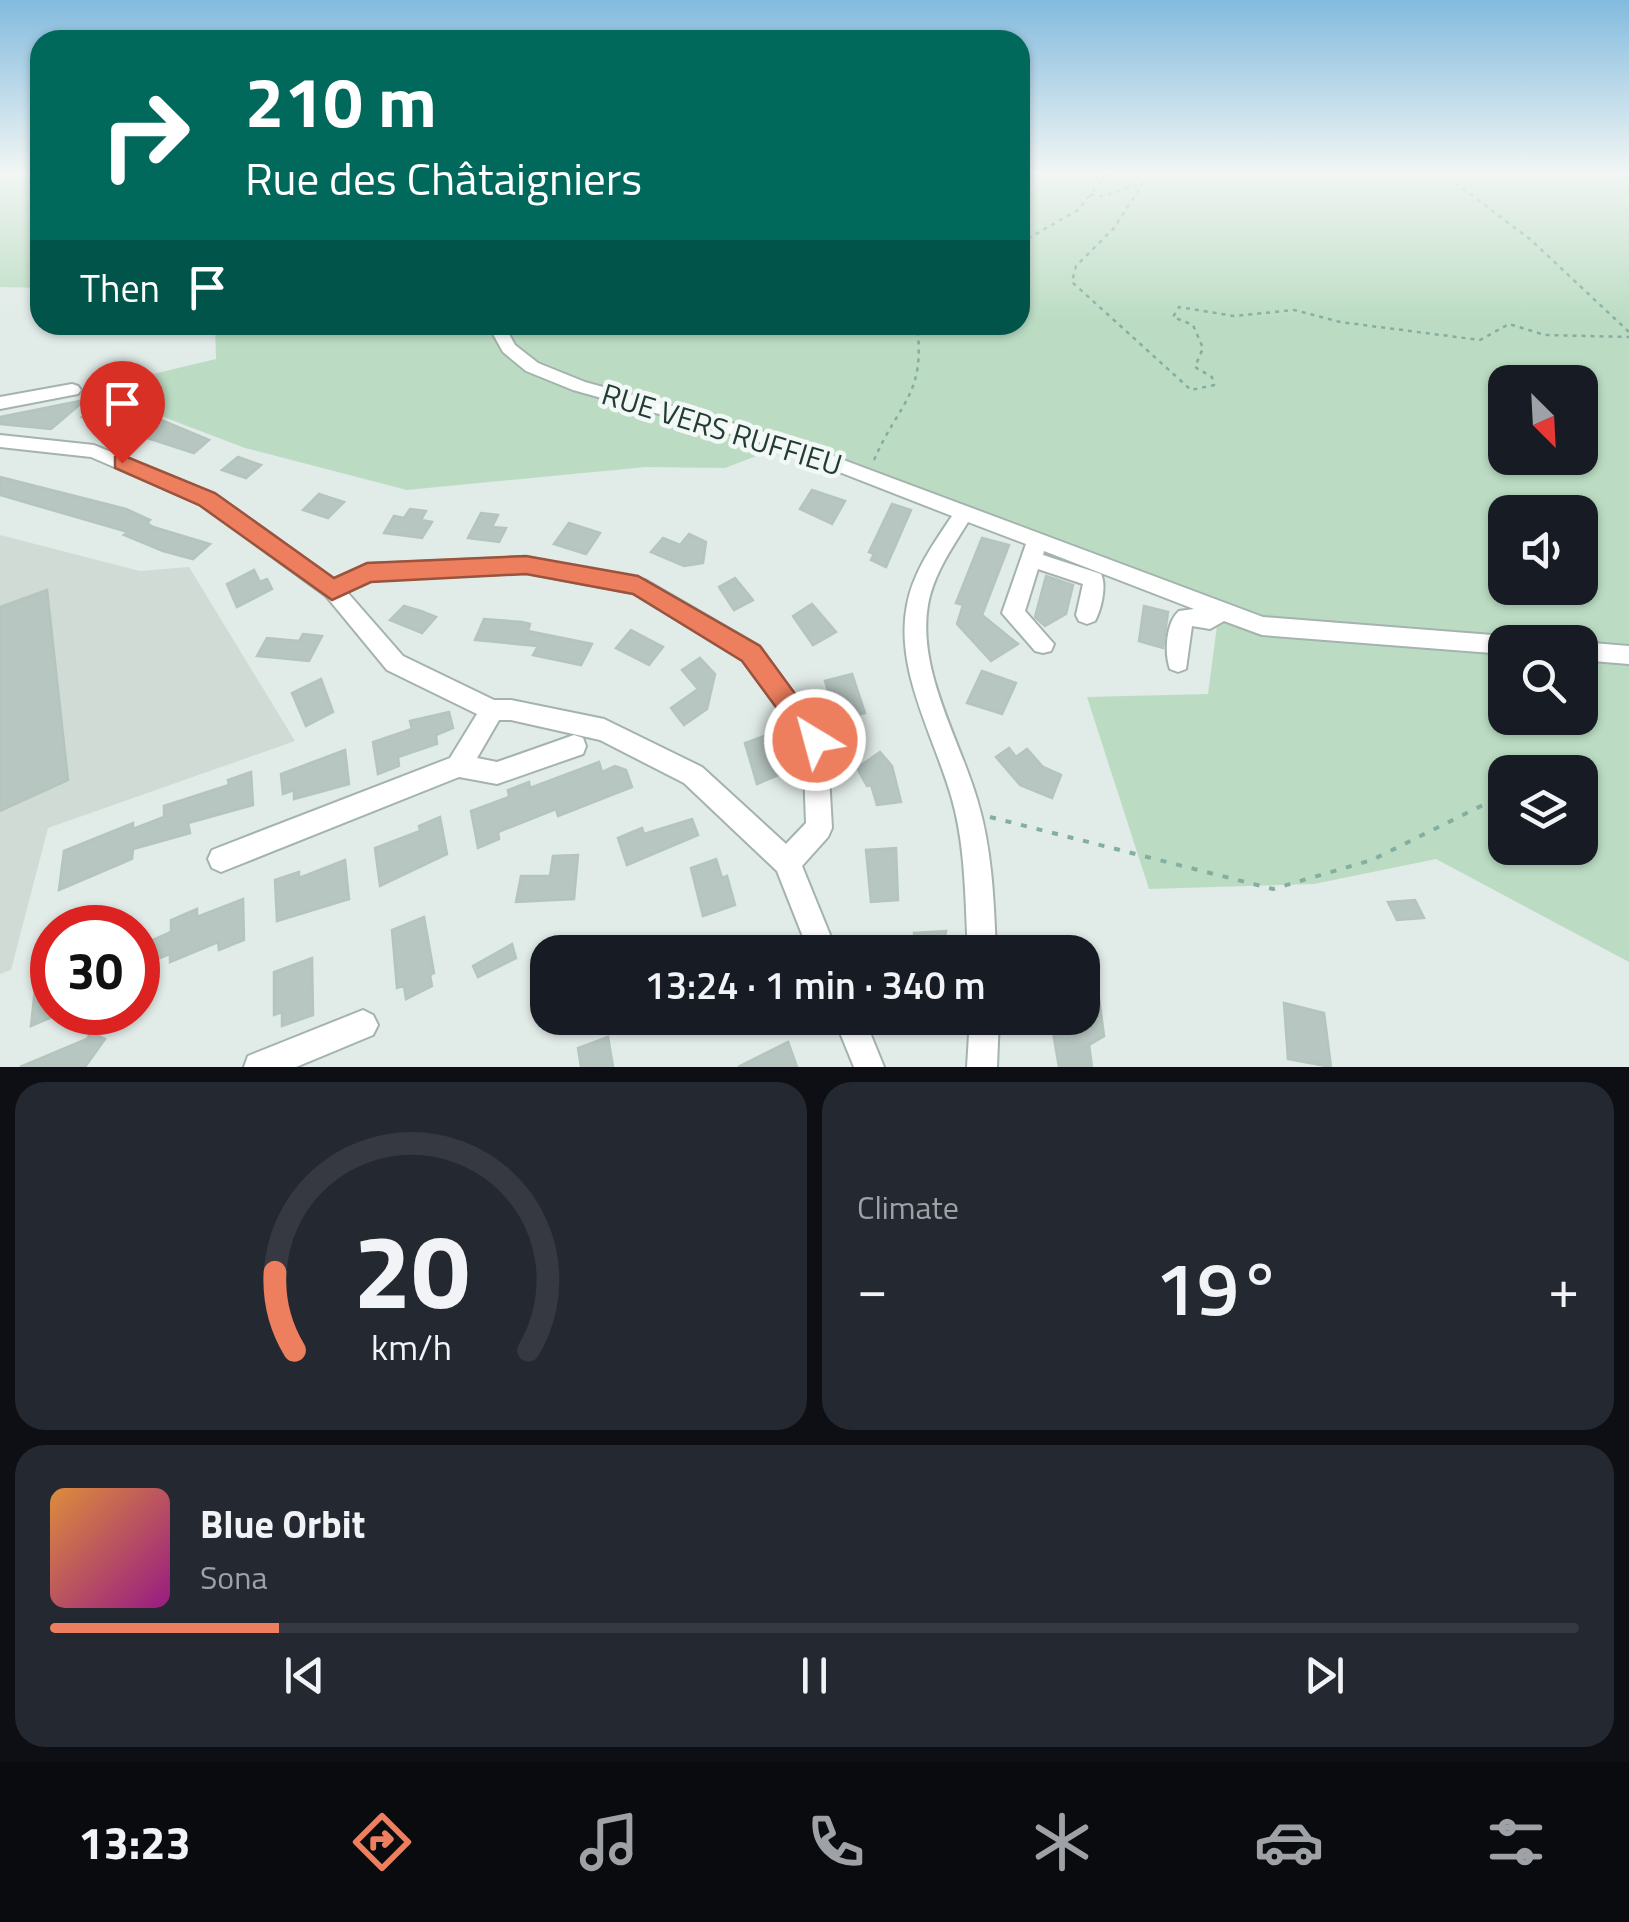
<!DOCTYPE html>
<html lang="en">
<head>
<meta charset="utf-8">
<style>
  :root { --surface:#171b24; --page:#242831; --text:#f1f3f6; --muted:#9ea1a6; --line:#363941; --accent:#ed7f5e }
  body { margin:0; font-family:"Titillium Web",sans-serif; background:var(--page); color:var(--text); height:100vh; display:flex; flex-direction:column; font-size:38px; white-space:nowrap }
  * { box-sizing:border-box; margin:0 }
  p { font-size:32px; color:var(--muted) }
  .icon { flex:none; width:55px; height:55px; fill:none; stroke:currentColor; stroke-width:2; stroke-linecap:round; stroke-linejoin:round }
  .map { position:relative; height:1067px; overflow:hidden }
  .details { display:flex; flex-direction:column; gap:15px; padding:15px; background:#0d0f14; flex:1 }
  .details>* { flex:none }
  .hud { position:absolute; left:30px; top:30px; width:1000px; height:305px; border-radius:30px; box-shadow:0 2px 8px #0004; background:#00695c; color:#fff; overflow:hidden }
  .needle { width:65px; rotate:156deg }
  .buttons { position:absolute; left:1488px; top:365px; display:grid; gap:20px }
  .buttons a { display:grid; place-items:center; width:110px; height:110px; border-radius:20px; background:var(--surface); box-shadow:0 2px 8px #0004; font-size:50px }
  .speed { position:absolute; left:30px; top:905px; display:flex; gap:20px; font-size:50px; font-weight:700; text-align:center }
  .speed>* { display:grid; place-content:center; width:130px; height:130px; border-radius:50%; background:var(--surface); box-shadow:0 2px 8px #0004; line-height:1 }
  .speed .limit { border:15px solid #d22; background:#fff; color:#111 }
  .pin { position:absolute; display:grid; place-items:center; width:85px; height:85px; color:#fff; margin:-102px -42px; border-radius:50% 50% 50% 0; rotate:-45deg; box-shadow:0 0 10px #0007 }
  .pin .icon { rotate:45deg }
  .me { position:absolute; width:110px; margin:-55px; rotate:323deg; stroke-linejoin:round; filter:drop-shadow(0 0 8px #0008) }
  .turn { display:flex; align-items:center; gap:35px; height:210px; padding:0 50px; font-size:45px }
  .turn .icon { width:130px; height:130px; stroke-width:2.5 }
  .turn b { display:block; font-size:70px; line-height:85px }
  .then { display:flex; align-items:center; height:95px; padding:0 50px; background:#0003; gap:20px; font-size:38px }
  .big { font-size:75px; font-weight:600; line-height:1.1 }
  .details .tile { flex:1; display:flex; flex-direction:column; justify-content:center; gap:15px; min-width:0; padding:0 35px; border-radius:30px; background:var(--page) }
  .details .dial { align-items:center; gap:0 }
  .dial svg { height:260px; overflow:visible; fill:none; stroke:var(--line); stroke-width:7; stroke-linecap:round; text-anchor:middle }
  .dial text { fill:var(--text); stroke:none }
  .song { display:flex; align-items:center; gap:30px }
  .cover { width:120px; height:120px; border-radius:15px; background:linear-gradient(135deg,hsl(30 70% 55%),hsl(310 70% 35%)) }
  .played { height:10px; border-radius:5px; background:linear-gradient(90deg,var(--accent) 15%,var(--line) 15%) }
  .keys { display:flex; justify-content:space-around; direction:ltr }
  .heat { display:flex; justify-content:space-between; align-items:center; font-size:55px; direction:ltr }
  .details .tiles { flex:1; display:grid; gap:15px; grid-template-columns:1fr 1fr }
  .tile:last-child { grid-column:span 2 }
  .trip { position:absolute; left:530px; top:935px; width:570px; height:100px; border-radius:30px; background:var(--surface); box-shadow:0 2px 8px #0004; font-weight:600; line-height:100px; text-align:center }
  .dock { display:flex; height:160px; justify-content:space-around; align-items:center; background:#090b0e; color:var(--muted) }
  .dock .icon { width:70px; height:70px }
  .dock .on { color:var(--accent) }
  .dock b { font-size:45px; color:var(--text) }
  .map>svg:first-child { display:block }
</style>
</head>
<body>
<div class="map">
<svg width="1629" height="1067" viewBox="0 0 1629 1067">
  <rect width="100%" height="100%" fill="#e1ebe7"/>
  <path fill="#d0dbd6" d="M0,535L140,571L189,567L295,741L48,828L11,970L0,974Z"/>
  <g fill="#bbdcc3" fill-rule="evenodd">
    <path d="M0,172H40V288L0,287Z"/>
    <path d="M1020,172H1629V962L1436,859L1314,884L1149,889L1087,697L1208,694L1218,618L787,444L725,468L646,467L407,490L245,448L90,389L216,359L215,325H1020ZM1505,382H1580V458H1505ZM1505,512H1580V588H1505ZM1505,642H1580V718H1505ZM1505,772H1580V848H1505Z"/>
  </g>
  <g fill="#b7c6c0" stroke="#b4c5be" stroke-width="2.5">
    <path d="M85,400L51,429L0,424V417Z"/>
    <path d="M100,404L157,423L161,420L209,440L194,453L82,417Z"/>
    <path d="M238,457L261,465L246,478L222,470Z"/>
    <path d="M0,477L126,509L150,520L147,523L153,527L210,544L193,559L163,551L124,535L128,532L0,495Z"/>
    <path d="M812,490L845,501L832,524L800,509Z"/>
    <path d="M319,494L344,502L328,518L303,510Z"/>
    <path d="M892,504L911,510L886,567L871,560L874,554L869,552Z"/>
    <path d="M410,509L426,511L421,520L432,522L422,538L384,533L394,516L404,518Z"/>
    <path d="M481,513L498,515L492,527L506,528L499,542L468,538Z"/>
    <path d="M569,523L600,533L586,554L554,544Z"/>
    <path d="M689,534L706,542L703,563L684,566L651,552L663,538L680,545Z"/>
    <path d="M982,538L1009,545L982,615L1018,644L991,661L957,624L963,605L956,603Z"/>
    <path d="M254,570L260,582L267,579L272,589L237,607L227,584Z"/>
    <path d="M1046,576L1073,585L1066,614L1045,626L1035,617Z"/>
    <path d="M735,578L753,600L734,610L719,587Z"/>
    <path d="M47,590L68,780L0,811V607Z"/>
    <path d="M812,604L836,632L813,645L793,616Z"/>
    <path d="M404,606L421,611L436,617L422,633L390,620Z"/>
    <path d="M1144,606L1168,612L1163,648L1139,641Z"/>
    <path d="M484,619L522,622L530,624L528,631L592,644L581,665L533,655L538,646L475,640Z"/>
    <path d="M631,630L663,647L649,665L616,648Z"/>
    <path d="M303,634L322,636L309,661L257,656L267,638L299,641Z"/>
    <path d="M700,658L715,674L707,709L684,725L671,708L698,689L682,670Z"/>
    <path d="M982,671L1016,683L1002,714L967,703Z"/>
    <path d="M852,674L865,713L837,719L825,681Z"/>
    <path d="M321,679L333,712L306,726L292,693Z"/>
    <path d="M449,712L453,728L436,735L437,744L398,757L399,766L378,774L373,742L412,729L410,721Z"/>
    <path d="M767,735L783,773L757,784L745,743Z"/>
    <path d="M1009,748L1016,757L1027,749L1043,767L1061,775L1052,798L1020,785L996,757Z"/>
    <path d="M345,750L349,784L294,799V790L283,794L281,774Z"/>
    <path d="M880,752L892,766L901,802L877,805L871,785L867,786L857,768Z"/>
    <path d="M599,762L602,772L615,766L626,770L632,787L558,816L556,809L498,832L499,839L478,848L471,811L509,797L508,790L529,782L530,788Z"/>
    <path d="M251,772L253,805L188,823L190,833L133,849L132,859L59,890L64,851L133,823V829L164,817V806L229,785L228,780Z"/>
    <path d="M440,817L447,854L380,886L375,848L420,831L419,826Z"/>
    <path d="M692,819L698,835L627,865L618,838L642,828L644,834Z"/>
    <path d="M896,848L898,900L871,902L866,850Z"/>
    <path d="M578,855L574,899L516,902L521,876H550L553,856Z"/>
    <path d="M716,859L722,878L727,876L735,905L703,916L691,868Z"/>
    <path d="M345,860L349,899L277,921L275,880L299,872V878Z"/>
    <path d="M243,899L244,940L219,950L218,942L170,962V954L147,963L148,942L171,932V920L197,909V917Z"/>
    <path d="M1415,900L1424,918L1397,920L1388,902Z"/>
    <path d="M424,917L434,973L430,975L432,986L406,999L404,986L397,988L392,930Z"/>
    <path d="M946,931L942,952H916L914,933Z"/>
    <path d="M512,944L516,958L478,977L473,966Z"/>
    <path d="M312,958L313,1015L282,1026V1012L274,1015V972Z"/>
    <path d="M51,972L52,1017L31,1026L36,979Z"/>
    <path d="M1082,998H1099L1104,1036L1089,1045L1092,1067H1059L1053,1032L1070,1025L1068,1018H1082Z"/>
    <path d="M1284,1003L1324,1013L1331,1067L1288,1059Z"/>
    <path d="M91,1032L105,1039L85,1067H20L87,1039Z"/>
    <path d="M608,1037L613,1067H581L578,1048Z"/>
    <path d="M788,1042L797,1067H738Z"/>
  </g>
  <g fill="none" stroke-linecap="round" stroke-linejoin="round">
    <defs>
      <g id="minor">
        <path d="M488,325H504L515,345L538,363L585,382L782,437L1263,617L1505,636L1515,642H1505V654L1262,635L1224,621L1210,629L1192,626L1186,669L1178,672L1170,669C1164,653 1166,622 1179,611L1194,609L1044,551L1043,555L1101,574C1107,586 1101,610 1095,621L1087,624L1079,621L1076,615L1083,584L1038,569L1025,611L1054,644L1051,651L1043,653L1035,651L1002,613L1026,544L968,522C952,548 933,575 928,605C917,670 959,738 977,799C992,848 994,900 996,952H968C965,901 966,849 952,799C935,738 894,670 907,605C913,572 934,543 952,516L770,445L573,390L526,371L503,352Z"/>
        <path d="M72,384L78,386L81,390L78,394L0,409V397Z"/>
        <path d="M0,435L94,445L214,494L334,580L367,564L526,557L645,580L759,646L827,740L832,828L828,837L802,866L837,952H809L777,871L684,783L600,740L511,720H499L477,758L497,762L574,735L583,738L586,746L583,754L497,784L459,777L221,872L212,868L208,859L212,850L450,758L477,714L387,670L326,596L200,504L91,457L0,447ZM526,573L633,593L743,660L803,743L806,823L786,844L702,767L604,719L511,700H494L403,656L347,592L370,580Z"/>
        <path d="M1578,642H1580L1629,646V664L1580,660Z"/>
        <path d="M363,1010L373,1015L378,1025L373,1035L296,1067H244L248,1056Z"/>
        <path d="M834,1018H864L884,1067H854Z"/>
        <path d="M970,1018H999L997,1067H967Z"/>
      </g>
    </defs>
    <use href="#minor" stroke="#a4b3ae" stroke-width="4"/>
    <g stroke="#83aea0" stroke-width="2.5" stroke-dasharray="4 5" stroke-linecap="butt">
      <path d="M1441,172L1531,240L1629,332"/>
      <path d="M1090,195L1103,196L1143,183L1114,228L1076,266L1072,282L1191,390L1214,385L1212,377L1195,367L1203,348L1193,325L1173,317L1179,307L1234,316L1294,310L1340,322L1480,340L1509,324L1545,335L1629,337"/>
      <path d="M1020,243L1078,210L1108,172"/>
      <path d="M874,460C899,402 926,395 917,325"/>
    </g>
    <path stroke="#83aea0" stroke-width="4" stroke-dasharray="6 10" stroke-linecap="butt" d="M990,817L1273,889L1372,860L1485,804"/>
    <use href="#minor" fill="#fff" fill-rule="evenodd"/>
  </g>
  <linearGradient id="sky" x2="0" y2="1"><stop stop-color="#83bbde"/><stop offset="0.54" stop-color="#f2f6f4"/><stop offset="1" stop-color="#f2f6f4" stop-opacity="0"/></linearGradient>
  <rect width="1629" height="321" fill="url(#sky)"/>
  <path fill="#ed7f5e" stroke="#9a533d" stroke-width="2.5" d="M122,455L215,493L334,578L367,563L526,556L638,576L760,646L829,740L825,748L815,752L806,748L742,661L633,594L526,574L371,582L332,600L199,505L115,468V457Z"/>
  <g text-anchor="middle" dominant-baseline="central" stroke-width="9" stroke-linejoin="round" paint-order="stroke">
    <g font-size="30" fill="#223c34" stroke="#f2f8f5">
      <text transform="translate(722 429) rotate(17)">RUE VERS RUFFIEU</text>
    </g>
  </g>
</svg>
<div class="buttons">
<a><svg class="needle" viewBox="-14 -14 28 28"><path d="M0-13l5 13h-10z" fill="#e53935"/><path d="M0 13l5-13h-10z" fill="#9ea1a6"/></svg></a>
<a><svg class="icon" aria-label="sound" viewBox="0 0 24 24"><path d="M4 9h4l5-4v14l-5-4H4zM17 9q2 3 0 6"/></svg></a>
<a><svg class="icon" aria-label="search" viewBox="0 0 24 24"><circle cx="10" cy="10" r="6"/><path d="M15 15l6 6"/></svg></a>
<a><svg class="icon" aria-label="layers" viewBox="0 0 24 24"><path d="M12 4l9 5-9 5-9-5zM3 14l9 5 9-5"/></svg></a>
</div>
<div class="speed"><div class="limit">30</div></div>
<div class="pin" style="left:122px;top:463px;background:#d93025"><svg class="icon" aria-label="arrive" viewBox="0 0 24 24"><path d="M6 21V4h12l-3 4 3 4H6"/></svg></div>
<svg class="me" style="left:815px;top:740px" viewBox="-20 -20 40 40"><circle r="17" fill="#ed7f5e" stroke="#fff" stroke-width="3"/><path d="M0-11L8 9 0 5-8 9z" fill="#fff"/></svg>
<div class="trip">13:24 · 1 min · 340 m</div>
<div class="hud">
<div class="turn"><svg class="icon" aria-label="right" viewBox="0 0 24 24"><path d="M7 20v-9h11M14 6l5 5-5 5"/></svg><div><b>210 m</b>Rue des Châtaigniers</div></div>
<div class="then">Then<svg class="icon" aria-label="arrive" viewBox="0 0 24 24"><path d="M6 21V4h12l-3 4 3 4H6"/></svg></div>
</div>
</div>
<section class="details">
<div class="tiles">
<div class="tile dial"><svg viewBox="0 0 100 80">
<path d="M14 69A42 42 0 1 1 86 69"/>
<path d="M14 69A42 42 0 0 1 8 45" stroke="#ed7f5e"/>
<text x="50" y="56" font-size="32" font-weight="700">20</text>
<text x="50" y="72" font-size="11">km/h</text>
</svg></div>
<div class="tile"><p>Climate</p>
<div class="heat"><a>−</a><b class="big">19°</b><a>+</a></div>
</div>
<div class="tile">
<div class="song"><i class="cover"></i><div><b>Blue Orbit</b><p>Sona</p></div></div>
<div class="played"></div>
<div class="keys"><svg class="icon" aria-label="previous" viewBox="0 0 24 24"><path d="M18 5L8 12l10 7zM5 5v14"/></svg><svg class="icon" aria-label="pause" viewBox="0 0 24 24"><path d="M8 5v14M16 5v14"/></svg><svg class="icon" aria-label="next" viewBox="0 0 24 24"><path d="M6 5l10 7-10 7zM19 5v14"/></svg></div>
</div>
</div>
</section>
<nav class="dock">
<b>13:23</b>
<svg class="icon on" aria-label="directions" viewBox="0 0 24 24"><path d="M12 3l9 9-9 9-9-9zM9 14v-3h6M13 9l2 2-2 2"/></svg>
<svg class="icon" aria-label="music" viewBox="0 0 24 24"><path d="M9 18V5l10-2v13"/><circle cx="6" cy="18" r="3"/><circle cx="16" cy="16" r="3"/></svg>
<svg class="icon" aria-label="phone" viewBox="0 0 24 24"><path d="M5 4h4l2 5-3 2q2 4 5 5l2-3 5 2v4C11 20 4 13 5 4z"/></svg>
<svg class="icon" aria-label="climate" viewBox="0 0 24 24"><path d="M12 3v18M4 7l16 10M4 17L20 7"/></svg>
<svg class="icon" aria-label="car" viewBox="0 0 24 24"><path d="M5 17H2v-5l4-1 3-4h7l3 4 3 1v5h-3M9 17h6M6 11h13"/><circle cx="7" cy="17" r="2"/><circle cx="17" cy="17" r="2"/></svg>
<svg class="icon" aria-label="filters" viewBox="0 0 24 24"><path d="M4 7h16M4 17h16"/><circle cx="9" cy="7" r="2"/><circle cx="15" cy="17" r="2"/></svg>
</nav>
</body>
</html>
